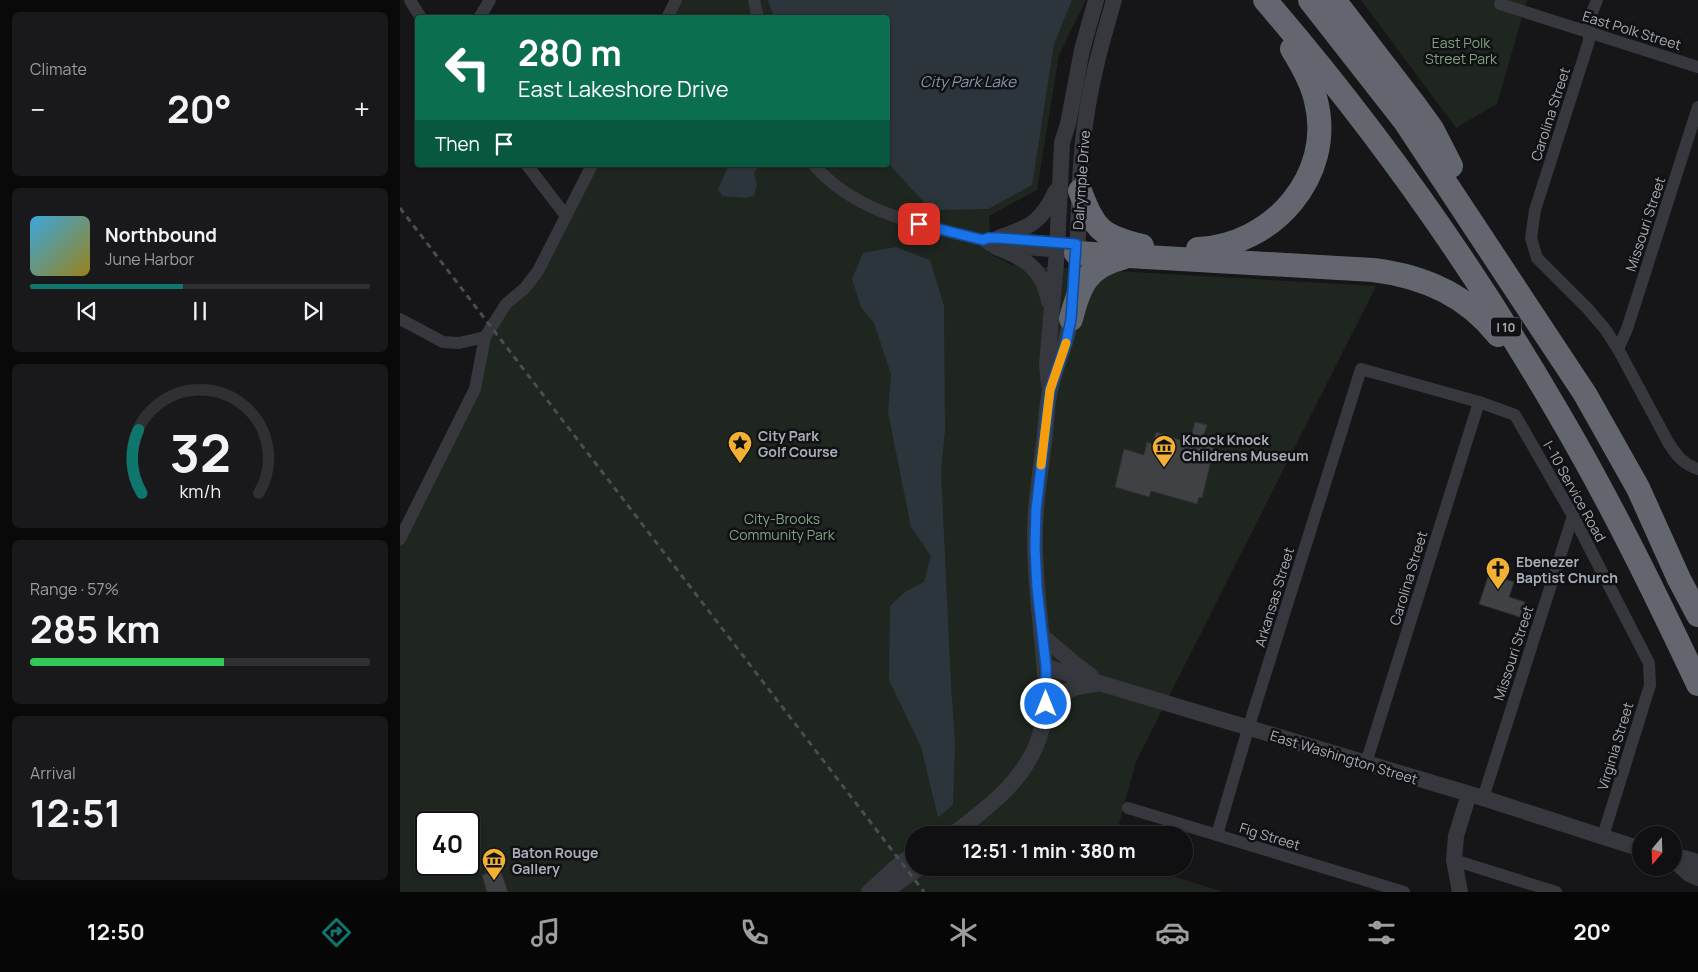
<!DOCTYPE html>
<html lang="en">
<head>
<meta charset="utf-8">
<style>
  :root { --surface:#101012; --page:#19191b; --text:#f1f3f6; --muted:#9c9d9f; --line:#303032; --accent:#0f766e }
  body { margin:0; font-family:Manrope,sans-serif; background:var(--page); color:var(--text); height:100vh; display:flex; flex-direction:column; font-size:19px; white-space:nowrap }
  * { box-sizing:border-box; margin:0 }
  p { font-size:16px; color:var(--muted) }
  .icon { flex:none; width:28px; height:28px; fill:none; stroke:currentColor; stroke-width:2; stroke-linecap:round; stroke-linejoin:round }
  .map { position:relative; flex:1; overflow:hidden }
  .panel { display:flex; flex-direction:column; gap:12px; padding:12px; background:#09090a; width:400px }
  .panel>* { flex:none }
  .top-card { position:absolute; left:15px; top:15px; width:475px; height:152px; border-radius:5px; box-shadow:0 1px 4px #0004,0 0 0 1px var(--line); background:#0b6e4f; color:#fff; overflow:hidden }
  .needle { width:32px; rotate:199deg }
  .controls { position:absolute; left:1232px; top:826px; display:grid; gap:10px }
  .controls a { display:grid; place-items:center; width:50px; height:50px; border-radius:50%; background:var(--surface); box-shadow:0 1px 4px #0004,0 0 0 1px var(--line); font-size:25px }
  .speed { position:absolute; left:15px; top:811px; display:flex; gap:10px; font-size:25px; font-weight:700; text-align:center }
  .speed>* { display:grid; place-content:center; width:65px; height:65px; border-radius:50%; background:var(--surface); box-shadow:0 1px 4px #0004,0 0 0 1px var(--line); line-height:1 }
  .speed .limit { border:2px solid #111; border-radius:8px; background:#fff; color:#111 }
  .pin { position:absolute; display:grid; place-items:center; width:42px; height:42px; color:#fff; margin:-21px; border-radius:10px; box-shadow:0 2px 8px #0006 }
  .me { position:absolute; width:55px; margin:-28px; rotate:0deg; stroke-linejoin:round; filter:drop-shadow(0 0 4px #0008) }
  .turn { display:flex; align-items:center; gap:18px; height:105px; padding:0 20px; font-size:22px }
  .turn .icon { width:65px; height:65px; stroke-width:2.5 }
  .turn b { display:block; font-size:35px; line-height:42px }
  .then { display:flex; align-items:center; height:48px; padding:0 20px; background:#0003; gap:10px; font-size:19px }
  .big { font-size:38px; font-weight:700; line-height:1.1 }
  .panel .widget { flex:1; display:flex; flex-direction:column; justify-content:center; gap:8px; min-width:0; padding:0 18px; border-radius:8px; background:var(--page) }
  .panel .dial { align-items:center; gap:0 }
  .dial svg { height:130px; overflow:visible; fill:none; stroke:var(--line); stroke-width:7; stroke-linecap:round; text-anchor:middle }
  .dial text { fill:var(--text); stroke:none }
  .song { display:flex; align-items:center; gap:15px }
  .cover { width:60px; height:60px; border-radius:8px; background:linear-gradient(135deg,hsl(200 70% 55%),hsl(50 70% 35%)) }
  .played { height:5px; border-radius:2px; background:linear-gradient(90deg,var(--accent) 45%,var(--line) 45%) }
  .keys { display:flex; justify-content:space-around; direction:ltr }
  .heat { display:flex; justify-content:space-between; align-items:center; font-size:28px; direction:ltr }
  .charge { height:8px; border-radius:4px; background:linear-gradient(90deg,#34c759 57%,var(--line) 0) }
  .trip { position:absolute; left:505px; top:826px; width:288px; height:50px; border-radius:25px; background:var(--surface); box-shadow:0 1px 4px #0004,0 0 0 1px var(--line); font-weight:700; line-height:50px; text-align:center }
  .tab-bar { display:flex; height:80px; justify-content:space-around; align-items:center; background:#060607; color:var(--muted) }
  .tab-bar .icon { width:35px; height:35px }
  .tab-bar .on { color:var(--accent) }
  .tab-bar b { font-size:22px; color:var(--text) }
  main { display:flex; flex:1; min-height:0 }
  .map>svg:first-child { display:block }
</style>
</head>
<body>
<main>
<section class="panel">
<div class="widget"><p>Climate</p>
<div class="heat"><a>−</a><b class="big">20°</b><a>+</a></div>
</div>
<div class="widget">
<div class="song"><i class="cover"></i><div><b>Northbound</b><p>June Harbor</p></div></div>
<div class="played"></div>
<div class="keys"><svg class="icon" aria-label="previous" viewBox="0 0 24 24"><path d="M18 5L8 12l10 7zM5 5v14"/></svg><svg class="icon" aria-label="pause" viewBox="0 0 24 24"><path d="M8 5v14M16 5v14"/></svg><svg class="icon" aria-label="next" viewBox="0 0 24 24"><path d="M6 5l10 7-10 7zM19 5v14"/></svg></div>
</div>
<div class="widget dial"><svg viewBox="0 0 100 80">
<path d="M14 69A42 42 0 1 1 86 69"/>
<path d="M14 69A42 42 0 0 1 12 30" stroke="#0f766e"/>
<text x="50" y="56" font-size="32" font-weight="700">32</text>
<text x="50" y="72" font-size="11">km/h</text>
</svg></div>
<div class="widget"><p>Range · 57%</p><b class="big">285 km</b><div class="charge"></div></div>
<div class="widget"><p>Arrival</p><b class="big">12:51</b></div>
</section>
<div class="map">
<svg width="1298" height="892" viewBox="0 0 1298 892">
  <rect width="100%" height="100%" fill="#161618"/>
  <g fill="#1e261f" fill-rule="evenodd">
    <path d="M276,0H686L659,55L637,190L589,216L591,254L612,265L976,286L738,758L735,765L716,835H514V868H748L823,892H0V539L75,389L85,337L138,271L192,165H488V18L267,17ZM26,822H69V865H26Z"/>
    <path d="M961,0H1127L1097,104L1056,128Z"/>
  </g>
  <g fill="#2c353c">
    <path d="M368,0H672L654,44L632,185L588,209L531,210L488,163V18L374,17Z"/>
    <path d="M329,165H359L354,173L357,185L354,196L345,198L322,196L318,189Z"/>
    <path d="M496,247L530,260L544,306L545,430L541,472L551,684L555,744L553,805L538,817L521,747L489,680L490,606L505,592L524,582L531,556L511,527L488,412L491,374L474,323L461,307L452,279L463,253Z"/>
  </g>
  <g fill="#404145" stroke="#303034">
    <path d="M795,422L807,425L801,444L814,448L802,498L799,497L797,504L751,491L749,497L715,487L724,449L744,455L747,442L752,444L756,432L789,443Z"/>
    <path d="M1089,574L1114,582L1109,597L1125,602L1120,617L1079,604Z"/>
    <path d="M100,869L108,892H87L82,875Z"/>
  </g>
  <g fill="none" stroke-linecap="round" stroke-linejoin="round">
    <g stroke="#37383d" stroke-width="12">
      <path d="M10,0L21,18"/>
      <path d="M354,0L358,18"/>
      <path d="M1197,0L1189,20V41L1135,210L1131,238L1137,258L1188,309L1205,329L1218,349L1268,442C1276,455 1283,464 1298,469"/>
      <path d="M1100,4L1298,67"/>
      <path d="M79,18L90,0"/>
      <path d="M267,18L276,0"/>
      <path d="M127,165L166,216"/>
      <path d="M414,165C456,214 523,225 583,240L589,245L596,247L665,252"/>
      <path d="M602,238L676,244"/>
      <path d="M0,319L43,342L59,343L85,337"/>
      <path d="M1218,349L1227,329L1298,107"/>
      <path d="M0,539L75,389L85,337L106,304L125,288L138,271L192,165"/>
      <path d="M966,763L1079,402"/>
      <path d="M1083,798L1173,516"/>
      <path d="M728,808L1004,892"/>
      <path d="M817,835L848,729L961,369L1079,402L1115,415L1173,516L1249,663L1250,685L1203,836"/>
      <path d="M1054,860L1156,892"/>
    </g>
    <g stroke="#37383d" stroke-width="16">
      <path d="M598,238C630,227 641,223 656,191"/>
      <path d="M596,247C625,258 643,269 649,301"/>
      <path d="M649,385L647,364L657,251L662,143L668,124L682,50L696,0"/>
      <path d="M641,635L674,663L691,676"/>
      <path d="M646,667L1083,798L1241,849"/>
      <path d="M645,712C663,691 668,687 696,684"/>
      <path d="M552,835C587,808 624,782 639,738C651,701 644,666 641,629C637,589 633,549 636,509C638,487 641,465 644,443C646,426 646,408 650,391C655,366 667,344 671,319C681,258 676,195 684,133C689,88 701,44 714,0"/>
      <path d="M1274,860L1289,874L1298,878"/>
      <path d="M1275,861L1284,858L1298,862"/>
      <path d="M469,892L502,862L514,855"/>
      <path d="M484,892L519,868"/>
      <path d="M1060,892L1054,860L1056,836L1069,794"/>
    </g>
    <g stroke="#63666e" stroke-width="24">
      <path d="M865,0C976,129 1075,269 1160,416C1211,503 1255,593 1298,684"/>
      <path d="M910,0L1004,120L1185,394L1238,488L1279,579L1298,615"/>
      <path d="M934,0L1014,104L1032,129L1051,166"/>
      <path d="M680,191C695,230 701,236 742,246"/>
      <path d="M798,249C872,246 935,176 916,101C912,82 902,65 892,49"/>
      <path d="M676,253L973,270C1023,276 1067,295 1098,335"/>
      <path d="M671,319C679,287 687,266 722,258"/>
    </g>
    <path stroke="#4a4c52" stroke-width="3" stroke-dasharray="6 5" stroke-linecap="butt" d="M0,208L524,892"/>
  </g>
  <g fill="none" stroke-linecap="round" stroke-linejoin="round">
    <defs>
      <path id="route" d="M519,224L583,240L588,238H598L676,244L671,319L666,343L650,390L636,510L635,547L637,588L646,667V704"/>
    </defs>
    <use href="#route" stroke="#114b97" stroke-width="12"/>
    <use href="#route" stroke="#1a73e8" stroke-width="9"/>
    <path stroke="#f59e0b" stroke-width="9" d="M641,465L650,390L666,343"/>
  </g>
  <defs>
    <symbol id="sight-pin" viewBox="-11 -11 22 30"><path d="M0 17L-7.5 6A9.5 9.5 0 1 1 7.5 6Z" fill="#f2b134" stroke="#111113"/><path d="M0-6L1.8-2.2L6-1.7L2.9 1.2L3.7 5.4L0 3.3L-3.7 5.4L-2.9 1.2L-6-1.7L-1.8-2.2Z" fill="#111"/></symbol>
    <symbol id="museum-pin" viewBox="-11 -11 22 30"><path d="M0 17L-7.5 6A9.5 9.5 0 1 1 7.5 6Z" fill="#f2b134" stroke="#111113"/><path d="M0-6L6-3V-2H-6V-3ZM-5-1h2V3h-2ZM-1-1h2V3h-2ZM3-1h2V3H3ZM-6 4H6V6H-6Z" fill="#111"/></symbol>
    <symbol id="church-pin" viewBox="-11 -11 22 30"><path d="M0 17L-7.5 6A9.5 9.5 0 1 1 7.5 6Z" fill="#f2b134" stroke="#111113"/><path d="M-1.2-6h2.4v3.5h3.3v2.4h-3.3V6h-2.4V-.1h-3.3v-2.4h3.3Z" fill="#111"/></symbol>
  </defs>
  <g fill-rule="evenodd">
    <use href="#sight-pin" x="326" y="429" width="28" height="38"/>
    <use href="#museum-pin" x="750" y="433" width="28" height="38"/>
    <use href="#church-pin" x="1084" y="555" width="28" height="38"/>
    <use href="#museum-pin" x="80" y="846" width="28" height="38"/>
  </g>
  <g text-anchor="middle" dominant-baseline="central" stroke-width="5" stroke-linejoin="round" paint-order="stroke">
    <rect fill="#111113" stroke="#7b7e86" stroke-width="1" x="1091" y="317.5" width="30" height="19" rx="4"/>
    <g font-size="12" font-weight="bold" fill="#a8adb8">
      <text x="1106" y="327">I 10</text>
    </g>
    <g font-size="14" fill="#a8adb8" stroke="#111113">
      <text transform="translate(1232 30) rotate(17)">East Polk Street</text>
      <text transform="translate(1150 114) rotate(-72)">Carolina Street</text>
      <text transform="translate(681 180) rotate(-86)">Dalrymple Drive</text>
      <text transform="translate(1245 224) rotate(-72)">Missouri Street</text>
      <text transform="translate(1175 491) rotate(61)">I- 10 Service Road</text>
      <text transform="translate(1008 578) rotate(-73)">Carolina Street</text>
      <text transform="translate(874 597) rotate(-73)">Arkansas Street</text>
      <text transform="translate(1113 653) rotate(-72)">Missouri Street</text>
      <text transform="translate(1215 746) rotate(-73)">Virginia Street</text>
      <text transform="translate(944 757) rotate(17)">East Washington Street</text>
      <text transform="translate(870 836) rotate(17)">Fig Street</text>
    </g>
    <g font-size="14" fill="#7fa381" stroke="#111113">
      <text x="1061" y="42">East Polk<tspan x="1061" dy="16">Street Park</tspan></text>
      <text x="382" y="518">City-Brooks<tspan x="382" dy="16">Community Park</tspan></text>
    </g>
    <g font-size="14" font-weight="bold" fill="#a8adb8" stroke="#111113" text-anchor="start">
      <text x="358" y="435">City Park<tspan x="358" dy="16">Golf Course</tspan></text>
      <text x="782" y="439">Knock Knock<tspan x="782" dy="16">Childrens Museum</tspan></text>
      <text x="1116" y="561">Ebenezer<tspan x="1116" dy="16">Baptist Church</tspan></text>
      <text x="112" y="852">Baton Rouge<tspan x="112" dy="16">Gallery</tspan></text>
    </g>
    <g font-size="15" font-style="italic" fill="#7f9bb3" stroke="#111113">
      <text x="568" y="81">City Park Lake</text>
    </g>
  </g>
</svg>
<div class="controls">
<a><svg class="needle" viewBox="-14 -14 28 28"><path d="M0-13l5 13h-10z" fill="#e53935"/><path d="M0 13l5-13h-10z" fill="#9c9d9f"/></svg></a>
</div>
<div class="speed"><div class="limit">40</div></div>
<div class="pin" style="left:519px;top:224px;background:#d93025"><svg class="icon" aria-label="arrive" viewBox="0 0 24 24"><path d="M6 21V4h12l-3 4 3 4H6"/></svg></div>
<svg class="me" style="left:646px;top:704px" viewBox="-20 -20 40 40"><circle r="17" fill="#1a73e8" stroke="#fff" stroke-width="3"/><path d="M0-11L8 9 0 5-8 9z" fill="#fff"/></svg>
<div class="trip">12:51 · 1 min · 380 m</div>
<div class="top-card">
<div class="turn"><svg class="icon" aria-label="left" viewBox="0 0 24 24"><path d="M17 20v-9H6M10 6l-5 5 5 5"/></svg><div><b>280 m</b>East Lakeshore Drive</div></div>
<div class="then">Then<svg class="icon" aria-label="arrive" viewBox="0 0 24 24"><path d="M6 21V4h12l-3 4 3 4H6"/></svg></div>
</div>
</div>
</main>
<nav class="tab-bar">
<b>12:50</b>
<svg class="icon on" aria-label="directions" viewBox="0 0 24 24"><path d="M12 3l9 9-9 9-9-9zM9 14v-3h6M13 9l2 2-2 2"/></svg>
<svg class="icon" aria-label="music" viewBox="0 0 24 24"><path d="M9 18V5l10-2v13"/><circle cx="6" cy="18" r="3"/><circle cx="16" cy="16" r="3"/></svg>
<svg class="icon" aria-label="phone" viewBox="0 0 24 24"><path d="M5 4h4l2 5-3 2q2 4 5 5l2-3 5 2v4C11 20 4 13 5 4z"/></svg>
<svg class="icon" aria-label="climate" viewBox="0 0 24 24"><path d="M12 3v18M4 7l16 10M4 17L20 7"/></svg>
<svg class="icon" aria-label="car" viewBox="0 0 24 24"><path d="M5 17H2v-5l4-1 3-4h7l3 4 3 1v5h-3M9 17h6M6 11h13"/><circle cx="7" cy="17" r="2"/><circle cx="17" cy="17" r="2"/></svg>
<svg class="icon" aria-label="filters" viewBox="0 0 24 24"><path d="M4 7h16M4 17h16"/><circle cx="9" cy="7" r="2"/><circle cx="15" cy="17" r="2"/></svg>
<b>20°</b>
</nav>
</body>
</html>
